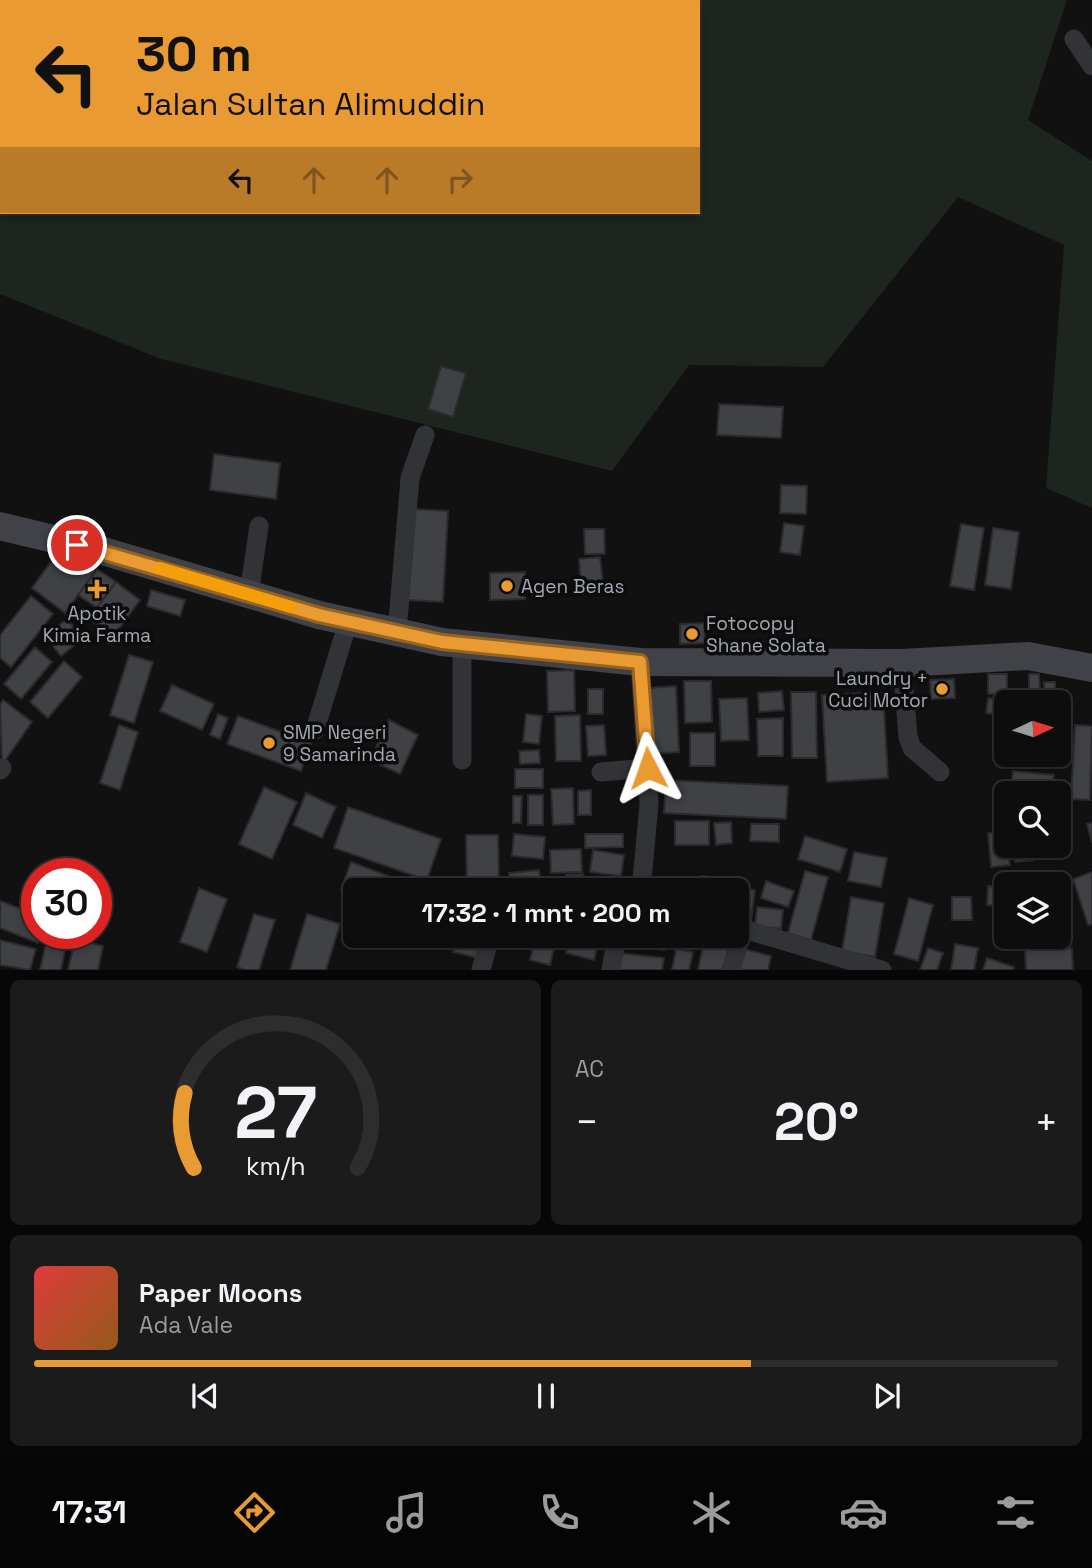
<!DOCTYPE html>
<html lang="id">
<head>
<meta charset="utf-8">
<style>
  :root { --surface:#0d0d0e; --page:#1b1b1c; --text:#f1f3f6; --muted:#9a9c9e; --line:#2d2d2e; --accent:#e99a32 }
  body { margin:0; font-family:"Space Grotesk",sans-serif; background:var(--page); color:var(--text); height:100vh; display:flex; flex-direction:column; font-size:26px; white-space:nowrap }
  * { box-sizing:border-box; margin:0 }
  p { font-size:23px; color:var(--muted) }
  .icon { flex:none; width:38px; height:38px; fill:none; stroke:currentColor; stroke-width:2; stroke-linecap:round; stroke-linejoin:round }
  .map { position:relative; height:970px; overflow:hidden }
  .sheet { display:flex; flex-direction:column; gap:10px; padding:10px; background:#070708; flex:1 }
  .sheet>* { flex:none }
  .top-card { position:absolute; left:0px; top:0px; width:700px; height:214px; box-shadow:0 4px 10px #0003,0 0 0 2px var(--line); background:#e99a32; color:#111; overflow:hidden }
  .needle { width:46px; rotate:86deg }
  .fabs { position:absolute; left:994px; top:690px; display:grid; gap:14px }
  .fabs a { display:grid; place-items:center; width:77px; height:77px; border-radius:10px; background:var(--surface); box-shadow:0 4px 10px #0003,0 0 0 2px var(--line); font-size:35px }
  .speed { position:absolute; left:21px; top:858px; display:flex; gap:14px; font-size:35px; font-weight:700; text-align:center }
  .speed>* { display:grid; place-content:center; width:91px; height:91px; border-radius:50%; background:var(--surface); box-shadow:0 4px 10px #0003,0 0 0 2px var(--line); line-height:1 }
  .speed .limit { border:10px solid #d22; background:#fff; color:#111 }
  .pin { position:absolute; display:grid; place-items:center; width:60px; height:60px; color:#fff; margin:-30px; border:4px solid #fff; border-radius:50%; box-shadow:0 2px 7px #0007 }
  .me { position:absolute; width:77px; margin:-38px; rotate:356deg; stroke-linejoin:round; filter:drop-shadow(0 0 5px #0008) }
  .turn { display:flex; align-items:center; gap:24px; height:147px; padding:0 21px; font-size:32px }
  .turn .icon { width:91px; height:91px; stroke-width:2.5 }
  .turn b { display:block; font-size:49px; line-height:60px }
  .lanes { display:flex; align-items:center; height:66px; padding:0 21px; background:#0003; justify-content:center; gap:35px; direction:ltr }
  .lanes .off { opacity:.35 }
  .big { font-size:52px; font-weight:600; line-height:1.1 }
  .sheet .tile { flex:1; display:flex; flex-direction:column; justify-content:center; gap:10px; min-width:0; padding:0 24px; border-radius:10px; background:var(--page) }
  .sheet .dial { align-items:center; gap:0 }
  .dial svg { height:182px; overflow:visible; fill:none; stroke:var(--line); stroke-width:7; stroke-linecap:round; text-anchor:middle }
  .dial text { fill:var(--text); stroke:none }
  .song { display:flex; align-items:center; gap:21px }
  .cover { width:84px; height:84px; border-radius:10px; background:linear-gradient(135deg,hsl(0 70% 55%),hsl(30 70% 35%)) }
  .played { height:7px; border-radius:4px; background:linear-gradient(90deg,var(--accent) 70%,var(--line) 70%) }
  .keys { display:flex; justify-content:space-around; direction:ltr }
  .heat { display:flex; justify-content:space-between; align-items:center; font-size:38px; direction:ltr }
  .sheet .tiles { flex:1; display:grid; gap:10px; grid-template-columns:1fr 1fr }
  .tile:last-child { grid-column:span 2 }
  .trip { position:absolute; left:343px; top:878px; width:406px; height:70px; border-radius:10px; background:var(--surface); box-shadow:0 4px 10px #0003,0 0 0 2px var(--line); font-weight:600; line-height:70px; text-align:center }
  .menu { display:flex; height:112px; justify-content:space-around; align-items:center; background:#050506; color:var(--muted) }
  .menu .icon { width:49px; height:49px }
  .menu .on { color:var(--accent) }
  .menu b { font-size:32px; color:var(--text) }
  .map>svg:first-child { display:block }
</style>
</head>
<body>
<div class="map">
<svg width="1092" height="970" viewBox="0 0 1092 970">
  <rect width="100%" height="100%" fill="#111112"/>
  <path fill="#1d251e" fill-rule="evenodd" d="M0,0H1067L1028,120L1092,161V508L1046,488L1064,245L958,197L823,367L689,365L612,471L161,359L0,294ZM2,2H698V212H2Z"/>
  <g fill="#404145" stroke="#2b2b2e" stroke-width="2">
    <path d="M441,366L466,373L453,417L428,409Z"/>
    <path d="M719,404L783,407L781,438L717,435Z"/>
    <path d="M214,454L280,463L276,499L210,490Z"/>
    <path d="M781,485L807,486L806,514L780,513Z"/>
    <path d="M414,509L448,511L443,602L408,600Z"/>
    <path d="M784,523L804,526L800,555L780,552Z"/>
    <path d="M961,524L984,528L974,590L950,586Z"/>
    <path d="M993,528L1019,532L1011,589L985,585Z"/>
    <path d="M584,529H604L605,554H585Z"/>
    <path d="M64,544L97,569L65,613L32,588Z"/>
    <path d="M600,557L603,583L581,585L579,559Z"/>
    <path d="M97,569L116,582L97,608L78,595Z"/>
    <path d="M525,572V599L490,600V573Z"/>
    <path d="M116,582L140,600L113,637L89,619Z"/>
    <path d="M151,590L185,600L180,616L147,606Z"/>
    <path d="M31,596L53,614L11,667L0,658V635Z"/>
    <path d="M67,619L83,638L61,656L45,636Z"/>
    <path d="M704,623L705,643L680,644V624Z"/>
    <path d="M35,647L52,662L21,699L4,684Z"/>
    <path d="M129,655L153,662L134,723L110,715Z"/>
    <path d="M64,661L82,677L48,718L30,702Z"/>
    <path d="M574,670L575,711L548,712L547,671Z"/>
    <rect x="988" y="674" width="19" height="20"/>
    <path d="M1029,674H1039L1040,691H1029Z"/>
    <path d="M954,679L955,698L931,699L930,680Z"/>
    <path d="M684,681H711L712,722L685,723Z"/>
    <rect x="1044" y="682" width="11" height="13"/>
    <path d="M172,685L214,704L202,730L160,711Z"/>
    <path d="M676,686L679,752L652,754L648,688Z"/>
    <rect x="588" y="689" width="15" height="25"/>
    <path d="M782,691L784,710L759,712L758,693Z"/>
    <path d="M791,692H816L817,758H792Z"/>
    <path d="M883,692L888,778L827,782L822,695Z"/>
    <path d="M747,698L749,740L721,741L719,699Z"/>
    <path d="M988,698L1007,700L1005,716L986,713Z"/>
    <path d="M3,700L32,722L2,765L0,705Z"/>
    <path d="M218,714L228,718L220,739L210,735Z"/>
    <path d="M526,714L542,716L539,744L523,742Z"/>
    <path d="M580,715L581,761H556L555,716Z"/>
    <path d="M238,716L311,743L301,771L227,744Z"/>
    <path d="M783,718V756H758L757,719Z"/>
    <path d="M389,720L418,735L400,774L370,760Z"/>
    <path d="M1005,724H1006V751H1002Z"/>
    <path d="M119,725L138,732L120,790L100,783Z"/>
    <path d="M604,725L606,755L588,756L586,726Z"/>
    <path d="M1075,725L1092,726L1090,800L1071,799Z"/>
    <rect x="690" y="733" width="25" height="33"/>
    <path d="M539,750L540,763L520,764L519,751Z"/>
    <rect x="515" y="769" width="28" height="19"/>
    <path d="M1013,771L1054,775L1052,793L1011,790Z"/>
    <path d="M666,780L788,786L786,819L664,813Z"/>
    <path d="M264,787L297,802L272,859L239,844Z"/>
    <path d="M573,788L574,824L553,825L551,789Z"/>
    <path d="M591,790V815H578V791Z"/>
    <path d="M306,793L336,807L322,838L293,825Z"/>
    <rect x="528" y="795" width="15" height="30"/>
    <path d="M513,796H522L521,823H513Z"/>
    <path d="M348,807L441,839L427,880L334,848Z"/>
    <rect x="675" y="821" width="34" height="24"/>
    <path d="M731,822L732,843L716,845L714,823Z"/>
    <path d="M1092,823V843L1087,824Z"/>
    <path d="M751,824H779V842L750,841Z"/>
    <path d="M1006,832L1010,865L991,867L988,833Z"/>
    <path d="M514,834L545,837L543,859L512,856Z"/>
    <path d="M585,834H623V847L585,848Z"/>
    <path d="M466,835H498L499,889H467Z"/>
    <path d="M805,836L847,849L840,872L798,859Z"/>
    <path d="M1013,845H1032L1034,860L1015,862Z"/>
    <path d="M581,849L582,872L551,873L550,850Z"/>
    <path d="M593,850L624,855L621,876L590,872Z"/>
    <path d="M854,852L887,858L881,887L848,881Z"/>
    <path d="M351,862L399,880L395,891H355V895L341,890Z"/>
    <path d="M539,870L541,887L510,890L509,873Z"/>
    <path d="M805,871L828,877L811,940L788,933Z"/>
    <path d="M1092,872V924L1088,925L1073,879Z"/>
    <path d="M583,874L584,891H567L566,875Z"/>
    <path d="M701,876L729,879L728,891H700Z"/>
    <path d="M653,877H687L686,891H653Z"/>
    <path d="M589,879L628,882L627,891H588Z"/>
    <path d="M766,881L794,891L788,907L761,898Z"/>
    <path d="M988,886L1006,887V906L987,905Z"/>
    <path d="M736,887L755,890L751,921L737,919Z"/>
    <path d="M199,888L227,899L207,952L180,942Z"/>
    <path d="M851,897L884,903L875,957L842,951Z"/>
    <path d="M952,897H971L972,920H952Z"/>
    <path d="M909,898L933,905L918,961L894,954Z"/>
    <path d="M0,901L37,915V933H42L38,943L0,928Z"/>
    <path d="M757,907L783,910L781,929L755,926Z"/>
    <path d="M254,914L275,920L259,970H245L237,967Z"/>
    <path d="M307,914L340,924L326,970H290Z"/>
    <path d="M1001,916L1006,918V936H1025L1022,943L994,933Z"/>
    <path d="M48,933H68L61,970H40Z"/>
    <path d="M457,936H483L478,958L453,952Z"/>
    <path d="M503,936H526L524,949L502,945Z"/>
    <path d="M536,936H557L550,965L530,960Z"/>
    <path d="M570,936H600L594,960L566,953Z"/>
    <path d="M630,936H667L665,950L629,946Z"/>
    <path d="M705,936L731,940L725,970H698Z"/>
    <path d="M75,939L103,946L98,970H68Z"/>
    <path d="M0,940L36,949L30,970L0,965Z"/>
    <path d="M955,944L978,948L974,970H951Z"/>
    <path d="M740,948L771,956L768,970H735Z"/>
    <path d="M928,948L943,953L937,970H920Z"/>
    <path d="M1072,948L1073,970H1026L1025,950Z"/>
    <path d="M676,949L693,952L689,970H672Z"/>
    <path d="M621,953L664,958L662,970H619Z"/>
    <path d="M987,958L1014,967L1013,970H983Z"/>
  </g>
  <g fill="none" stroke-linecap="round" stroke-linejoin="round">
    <g stroke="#323337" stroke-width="19">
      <path d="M1074,39L1092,66"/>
      <path d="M249,594L259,526"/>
      <path d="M397,632L410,478L425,435"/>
      <path d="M640,662L649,804L641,891"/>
      <path d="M902,663L908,737L912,748L940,772"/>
      <path d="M315,730L348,622"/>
      <path d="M462,760V645"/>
      <path d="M0,770L2,768"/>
      <path d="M601,772L648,768"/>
      <path d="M737,927L882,970"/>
      <path d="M481,970L490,936"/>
      <path d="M611,970L617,936"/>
      <path d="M731,970L743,928"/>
    </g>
    <path stroke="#404247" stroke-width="28" d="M0,526L103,551L319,615L442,642L640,662L902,663L1028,656L1092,668"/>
  </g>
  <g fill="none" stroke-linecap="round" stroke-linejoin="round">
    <defs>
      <path id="route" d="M77,545L319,615L442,642L640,662L648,768"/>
    </defs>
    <use href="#route" stroke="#976420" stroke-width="18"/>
    <use href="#route" stroke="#e99a32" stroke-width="12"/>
    <path stroke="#f59e0b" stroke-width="12" d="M160,568L291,607"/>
  </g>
  <g fill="#e99a32" stroke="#0c0c0d" stroke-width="2.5">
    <circle cx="507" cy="586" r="7"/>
    <path d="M93.5 578.5h7v7h7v7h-7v7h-7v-7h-7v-7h7z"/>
    <circle cx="692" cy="634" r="7"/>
    <circle cx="942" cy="689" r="7"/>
    <circle cx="269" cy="743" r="7"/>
  </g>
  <g text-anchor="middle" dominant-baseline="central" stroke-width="7" stroke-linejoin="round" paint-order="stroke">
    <g font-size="19" fill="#a3a9b2" stroke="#0c0c0d" text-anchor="start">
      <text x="521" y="586">Agen Beras</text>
      <text x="97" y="613" text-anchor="middle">Apotik<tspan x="97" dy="22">Kimia Farma</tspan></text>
      <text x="706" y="623">Fotocopy<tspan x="706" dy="22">Shane Solata</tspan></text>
      <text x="928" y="678" text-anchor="end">Laundry +<tspan x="928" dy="22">Cuci Motor</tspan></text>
      <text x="283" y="732">SMP Negeri<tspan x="283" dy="22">9 Samarinda</tspan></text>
    </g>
  </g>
</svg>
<div class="fabs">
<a><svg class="needle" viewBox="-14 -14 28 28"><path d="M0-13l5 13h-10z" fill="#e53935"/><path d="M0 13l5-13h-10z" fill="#9a9c9e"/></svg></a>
<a><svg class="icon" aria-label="search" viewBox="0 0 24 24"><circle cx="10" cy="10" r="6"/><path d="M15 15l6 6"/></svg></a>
<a><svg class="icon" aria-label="layers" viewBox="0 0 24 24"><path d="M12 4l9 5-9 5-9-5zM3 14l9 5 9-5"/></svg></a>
</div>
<div class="speed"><div class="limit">30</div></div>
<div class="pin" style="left:77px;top:545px;background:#d93025"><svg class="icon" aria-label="arrive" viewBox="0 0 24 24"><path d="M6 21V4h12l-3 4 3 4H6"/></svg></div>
<svg class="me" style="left:648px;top:768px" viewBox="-20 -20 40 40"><path d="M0-17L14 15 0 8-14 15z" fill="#e99a32" stroke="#fff" stroke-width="4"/></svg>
<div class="trip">17:32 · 1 mnt · 200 m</div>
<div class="top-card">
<div class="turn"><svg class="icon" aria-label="left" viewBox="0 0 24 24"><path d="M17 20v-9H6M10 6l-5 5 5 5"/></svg><div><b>30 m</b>Jalan Sultan Alimuddin</div></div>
<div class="lanes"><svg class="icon" aria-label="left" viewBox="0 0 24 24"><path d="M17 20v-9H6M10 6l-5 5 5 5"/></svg><svg class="icon off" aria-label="ahead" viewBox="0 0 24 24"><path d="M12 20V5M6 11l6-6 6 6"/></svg><svg class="icon off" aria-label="ahead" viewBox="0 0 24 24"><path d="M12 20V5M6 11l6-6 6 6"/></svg><svg class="icon off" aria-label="right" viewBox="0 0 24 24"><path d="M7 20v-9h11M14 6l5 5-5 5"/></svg></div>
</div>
</div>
<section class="sheet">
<div class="tiles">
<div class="tile dial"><svg viewBox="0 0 100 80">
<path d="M14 69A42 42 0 1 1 86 69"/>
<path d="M14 69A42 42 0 0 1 10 36" stroke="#e99a32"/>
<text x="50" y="56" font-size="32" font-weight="700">27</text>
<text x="50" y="72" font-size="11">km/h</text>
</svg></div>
<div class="tile"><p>AC</p>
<div class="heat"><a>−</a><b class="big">20°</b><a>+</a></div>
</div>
<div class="tile">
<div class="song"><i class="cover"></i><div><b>Paper Moons</b><p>Ada Vale</p></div></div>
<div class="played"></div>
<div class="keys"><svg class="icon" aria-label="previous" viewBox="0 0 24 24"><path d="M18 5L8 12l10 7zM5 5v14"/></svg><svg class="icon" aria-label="pause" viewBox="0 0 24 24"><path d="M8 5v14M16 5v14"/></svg><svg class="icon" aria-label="next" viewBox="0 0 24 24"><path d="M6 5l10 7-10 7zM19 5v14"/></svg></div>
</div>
</div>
</section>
<nav class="menu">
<b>17:31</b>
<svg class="icon on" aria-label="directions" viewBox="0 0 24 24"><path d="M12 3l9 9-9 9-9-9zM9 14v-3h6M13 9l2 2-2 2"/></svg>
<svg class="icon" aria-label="music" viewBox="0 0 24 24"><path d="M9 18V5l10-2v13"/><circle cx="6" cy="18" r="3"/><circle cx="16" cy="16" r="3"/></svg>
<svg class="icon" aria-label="phone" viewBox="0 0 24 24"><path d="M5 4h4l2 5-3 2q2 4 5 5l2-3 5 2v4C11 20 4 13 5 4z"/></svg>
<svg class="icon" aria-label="climate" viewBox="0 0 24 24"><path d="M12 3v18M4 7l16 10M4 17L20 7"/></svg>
<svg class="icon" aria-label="car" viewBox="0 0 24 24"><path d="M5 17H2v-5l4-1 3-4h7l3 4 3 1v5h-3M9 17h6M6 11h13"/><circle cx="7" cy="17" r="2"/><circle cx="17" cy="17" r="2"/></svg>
<svg class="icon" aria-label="filters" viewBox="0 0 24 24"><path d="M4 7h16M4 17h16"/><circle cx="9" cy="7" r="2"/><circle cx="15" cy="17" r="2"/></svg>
</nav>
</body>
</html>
